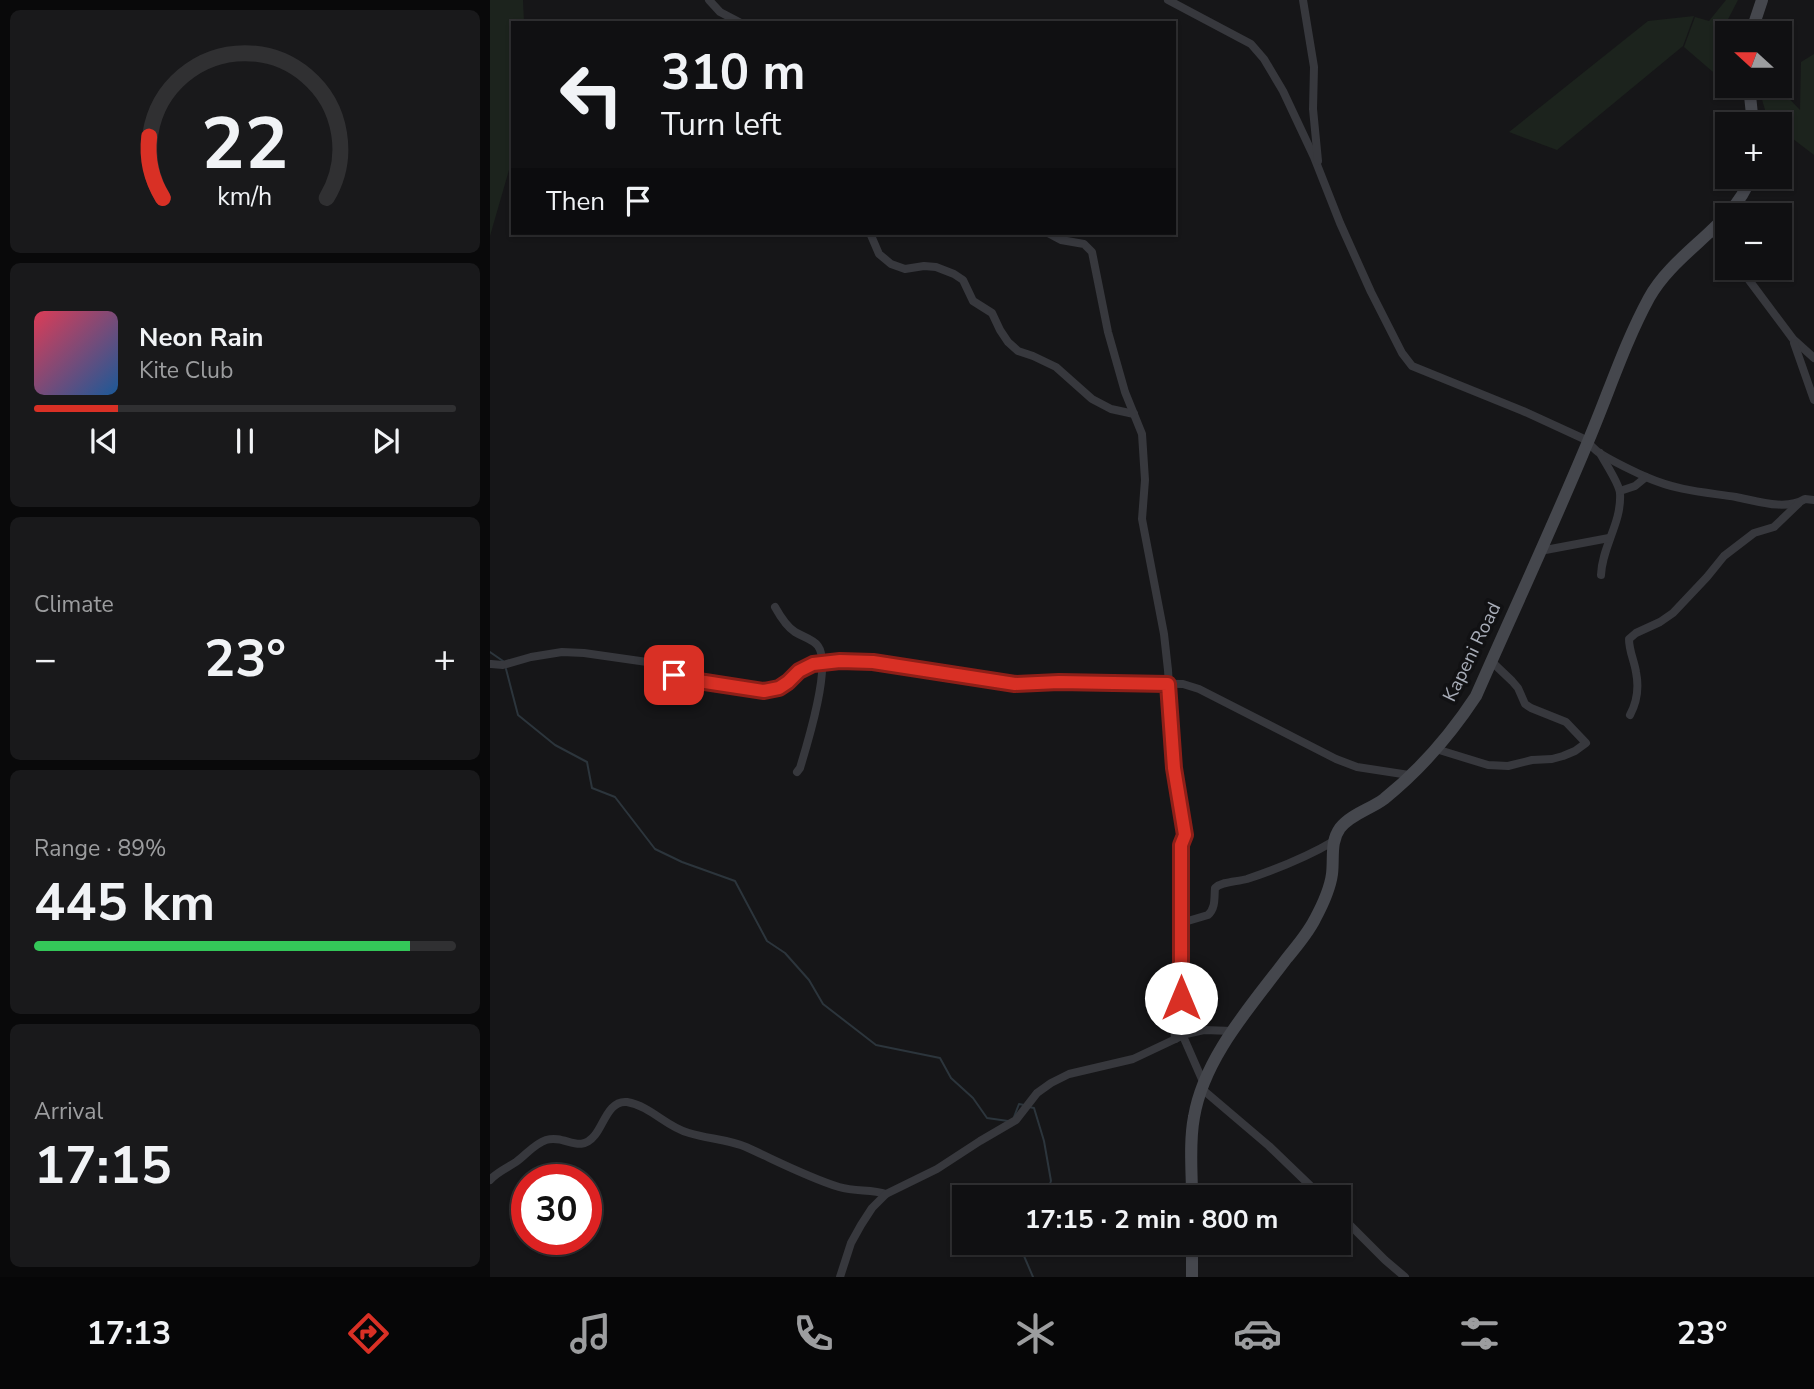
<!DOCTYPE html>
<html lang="en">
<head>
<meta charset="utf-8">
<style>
  :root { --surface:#101012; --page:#19191b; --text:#f1f3f6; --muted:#9c9d9f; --line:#303032; --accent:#d93025 }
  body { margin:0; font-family:"Nunito Sans",sans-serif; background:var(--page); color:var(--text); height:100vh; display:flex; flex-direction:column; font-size:26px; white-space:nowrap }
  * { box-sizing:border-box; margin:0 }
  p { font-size:23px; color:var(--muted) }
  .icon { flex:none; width:38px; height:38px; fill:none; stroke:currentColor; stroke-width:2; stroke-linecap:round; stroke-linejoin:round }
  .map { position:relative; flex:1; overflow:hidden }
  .side { display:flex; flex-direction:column; gap:10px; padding:10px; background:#09090a; width:490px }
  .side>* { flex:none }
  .guide { position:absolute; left:21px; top:21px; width:665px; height:214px; border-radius:0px; box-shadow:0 2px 5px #0004,0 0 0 2px var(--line); background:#101012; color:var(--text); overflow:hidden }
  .needle { width:46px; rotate:291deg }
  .fabs { position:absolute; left:1225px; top:21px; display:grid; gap:14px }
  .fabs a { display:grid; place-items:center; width:77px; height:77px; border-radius:0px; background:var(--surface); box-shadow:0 2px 5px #0004,0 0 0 2px var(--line); font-size:35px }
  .speed { position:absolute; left:21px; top:1164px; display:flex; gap:14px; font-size:35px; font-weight:700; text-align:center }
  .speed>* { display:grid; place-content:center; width:91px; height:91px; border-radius:50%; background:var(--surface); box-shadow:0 2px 5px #0004,0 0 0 2px var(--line); line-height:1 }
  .speed .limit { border:10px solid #d22; background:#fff; color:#111 }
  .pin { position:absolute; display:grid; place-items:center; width:60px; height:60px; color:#fff; margin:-30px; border-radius:14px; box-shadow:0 4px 10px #0006 }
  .me { position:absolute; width:77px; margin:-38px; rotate:0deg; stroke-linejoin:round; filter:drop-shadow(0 0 5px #0008) }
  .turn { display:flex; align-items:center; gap:24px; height:147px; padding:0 35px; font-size:32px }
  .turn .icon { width:91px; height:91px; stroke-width:2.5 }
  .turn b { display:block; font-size:49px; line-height:60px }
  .then { display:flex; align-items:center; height:66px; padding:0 35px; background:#0003; gap:14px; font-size:26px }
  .big { font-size:52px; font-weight:700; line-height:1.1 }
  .side .widget { flex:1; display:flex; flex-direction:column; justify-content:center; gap:10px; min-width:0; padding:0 24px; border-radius:10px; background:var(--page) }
  .side .dial { align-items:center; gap:0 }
  .dial svg { height:182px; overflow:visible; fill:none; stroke:var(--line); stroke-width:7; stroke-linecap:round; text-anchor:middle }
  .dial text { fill:var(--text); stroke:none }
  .song { display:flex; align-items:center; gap:21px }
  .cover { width:84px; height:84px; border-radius:10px; background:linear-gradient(135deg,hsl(350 70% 55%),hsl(210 70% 35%)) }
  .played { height:7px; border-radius:4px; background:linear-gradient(90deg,var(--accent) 20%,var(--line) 20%) }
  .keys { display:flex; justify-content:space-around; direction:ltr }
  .heat { display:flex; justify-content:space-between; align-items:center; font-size:38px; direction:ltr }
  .charge { height:10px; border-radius:5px; background:linear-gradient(90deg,#34c759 89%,var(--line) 0) }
  .trip { position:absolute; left:462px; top:1185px; width:399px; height:70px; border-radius:0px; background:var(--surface); box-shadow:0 2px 5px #0004,0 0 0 2px var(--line); font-weight:700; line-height:70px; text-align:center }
  .menu { display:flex; height:112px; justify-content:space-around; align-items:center; background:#060607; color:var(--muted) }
  .menu .icon { width:49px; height:49px }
  .menu .on { color:var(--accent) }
  .menu b { font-size:32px; color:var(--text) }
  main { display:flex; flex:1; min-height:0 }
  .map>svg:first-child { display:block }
</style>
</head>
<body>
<main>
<section class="side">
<div class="widget dial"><svg viewBox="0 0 100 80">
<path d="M14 69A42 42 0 1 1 86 69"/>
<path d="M14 69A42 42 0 0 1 8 42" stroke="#d93025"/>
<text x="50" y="56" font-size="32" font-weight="700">22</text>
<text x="50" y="72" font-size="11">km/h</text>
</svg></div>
<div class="widget">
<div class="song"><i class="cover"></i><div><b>Neon Rain</b><p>Kite Club</p></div></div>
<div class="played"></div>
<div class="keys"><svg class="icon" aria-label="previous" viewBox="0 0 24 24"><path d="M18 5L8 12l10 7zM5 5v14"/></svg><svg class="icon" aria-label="pause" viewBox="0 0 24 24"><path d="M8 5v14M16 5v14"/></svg><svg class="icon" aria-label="next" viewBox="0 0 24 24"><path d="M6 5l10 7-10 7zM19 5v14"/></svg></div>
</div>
<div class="widget"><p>Climate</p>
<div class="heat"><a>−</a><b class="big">23°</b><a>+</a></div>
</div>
<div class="widget"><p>Range · 89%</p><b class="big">445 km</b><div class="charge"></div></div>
<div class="widget"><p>Arrival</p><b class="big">17:15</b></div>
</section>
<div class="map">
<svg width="1324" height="1277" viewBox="0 0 1324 1277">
  <rect width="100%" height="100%" fill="#161618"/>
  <g fill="#1c231d">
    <path d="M0,0H33L34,23H23V156L0,236Z"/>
    <path d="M1236,0H1248L1235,25L1238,33L1237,84L1194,47L1205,17L1219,21Z"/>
    <path d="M1204,16L1193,46L1067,150L1019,132L1158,21Z"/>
    <path d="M1324,54V155L1290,129V124H1284L1278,120L1268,86H1287L1310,110L1311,62Z"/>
  </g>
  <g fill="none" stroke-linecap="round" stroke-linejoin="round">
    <g stroke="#2c353c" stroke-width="2">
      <path d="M0,652L13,661"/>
      <path d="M16,669L28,715L65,745L97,762L102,788L125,797L165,849L192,862L245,881L277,941L295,953L319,980L333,1004L386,1045L450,1058L461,1078L483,1098L497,1118L518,1121"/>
      <path d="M539,1107L544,1108L554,1141L561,1181L555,1197"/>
      <path d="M524,1117L529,1104L534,1105"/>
      <path d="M528,1242L543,1277"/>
    </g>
    <g stroke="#37383d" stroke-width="8">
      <path d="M219,0L230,12L251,23"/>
      <path d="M678,0L761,44L774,59L793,91L824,157L850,223L881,292L912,353L922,366L1033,411L1092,438C1098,442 1102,447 1108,452C1120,460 1143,471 1156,477C1188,491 1213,492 1246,497C1267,501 1296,511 1315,499L1324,500"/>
      <path d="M813,0L824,67L823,109L828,161"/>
      <path d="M1221,229L1237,251"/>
      <path d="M380,233L389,254L401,264L415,269L434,266L446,267L464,274L473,280L483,301L502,313L510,330L518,342L528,351L543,356L566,367L602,399L621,409L644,414"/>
      <path d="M558,233L571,240L594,244L602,252L618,332L635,392L652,434L655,480L652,519L674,634L678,670L684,768L695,835L691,845V1004L684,1026L685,1039"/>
      <path d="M1250,268L1303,339L1324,358"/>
      <path d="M1304,343L1324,400"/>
      <path d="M1110,453C1115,463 1129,483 1130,493C1132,523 1112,546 1111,575"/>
      <path d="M1130,491L1145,486L1156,477"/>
      <path d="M1050,551L1119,538"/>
      <path d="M285,607C290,616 297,627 305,632C313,637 323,639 328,646C342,665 317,745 310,768L307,772"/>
      <path d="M1,664L13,665L41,657L72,652L94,653L164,663L184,675L215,682L274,691L289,688L298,683L309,671L323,664L350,661L383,662L525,684L569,682L693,684L709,689L846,759L867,767L919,775"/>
      <path d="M1140,715C1147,702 1149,687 1146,672C1144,660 1139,651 1139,639L1146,633L1170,622L1183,613L1217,577L1234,556L1264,533L1284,527L1309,503"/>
      <path d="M946,749L998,765L1018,766L1042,760L1062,759L1073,756L1085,751L1096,743L1076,722L1041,708L1035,704L1028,688L1022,681L1001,661"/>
      <path d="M691,923L718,915C726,908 724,897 725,888C733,881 746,882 757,879C787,869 817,857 844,841"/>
      <path d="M693,1036L714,1084"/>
      <path d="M712,1089L779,1146L832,1197"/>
      <path d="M0,1180C7,1172 17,1168 26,1162C36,1155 44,1144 56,1140C76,1134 89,1155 105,1135C114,1124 119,1100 137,1102C161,1106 176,1127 199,1133C218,1139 237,1139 256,1147C287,1161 317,1177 349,1187C366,1192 381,1189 396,1194"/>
      <path d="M849,1214L895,1260L915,1277"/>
      <path d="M350,1277L361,1243L371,1225L382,1208L396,1194L447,1169L490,1141L526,1120L547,1093L561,1083L579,1074L643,1059L696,1034L714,1030L742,1031"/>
    </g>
    <g stroke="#45474d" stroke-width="12">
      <path d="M1261,33L1272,0"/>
      <path d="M1259,86L1263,124"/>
      <path d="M702,1197C702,1171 699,1143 704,1117C714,1057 762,1005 797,958C807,946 818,933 825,919C832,906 840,889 842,874C844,858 840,842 850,828C861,814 881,809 894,799C930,770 961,734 986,696C1023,612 1062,528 1097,444C1118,395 1134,344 1159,298C1184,252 1243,226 1261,177"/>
      <path d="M702,1242V1277"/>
    </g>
  </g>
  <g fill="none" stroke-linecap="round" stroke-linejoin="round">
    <defs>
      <path id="route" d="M184,675L215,682L274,691L289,688L298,682L309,671L323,664L350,661L383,662L525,684L569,682L678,684L684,768L695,835L691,845V998"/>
    </defs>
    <use href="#route" stroke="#8d1f18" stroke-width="18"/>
    <use href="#route" stroke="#d93025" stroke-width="12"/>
  </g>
  <g text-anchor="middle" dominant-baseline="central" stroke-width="7" stroke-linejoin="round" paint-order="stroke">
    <g font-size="19" fill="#a8adb8" stroke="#111113">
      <text transform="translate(982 652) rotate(-64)">Kapeni Road</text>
    </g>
  </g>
</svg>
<div class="fabs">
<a><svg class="needle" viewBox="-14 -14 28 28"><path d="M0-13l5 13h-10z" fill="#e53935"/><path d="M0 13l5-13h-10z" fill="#9c9d9f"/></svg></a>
<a>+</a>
<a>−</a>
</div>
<div class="speed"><div class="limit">30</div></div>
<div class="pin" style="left:184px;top:675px;background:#d93025"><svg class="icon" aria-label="arrive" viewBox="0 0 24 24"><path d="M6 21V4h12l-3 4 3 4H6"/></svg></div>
<svg class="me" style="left:691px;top:998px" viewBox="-20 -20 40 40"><circle r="19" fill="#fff"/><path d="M0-13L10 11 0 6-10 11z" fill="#d93025"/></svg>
<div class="trip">17:15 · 2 min · 800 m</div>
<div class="guide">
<div class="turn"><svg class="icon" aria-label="left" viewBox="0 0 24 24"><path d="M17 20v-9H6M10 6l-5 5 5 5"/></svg><div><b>310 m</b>Turn left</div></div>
<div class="then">Then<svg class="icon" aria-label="arrive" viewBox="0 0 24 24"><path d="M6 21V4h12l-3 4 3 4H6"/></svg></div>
</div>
</div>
</main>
<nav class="menu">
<b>17:13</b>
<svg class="icon on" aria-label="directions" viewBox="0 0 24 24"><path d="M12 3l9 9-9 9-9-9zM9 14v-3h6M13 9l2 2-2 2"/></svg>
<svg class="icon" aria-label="music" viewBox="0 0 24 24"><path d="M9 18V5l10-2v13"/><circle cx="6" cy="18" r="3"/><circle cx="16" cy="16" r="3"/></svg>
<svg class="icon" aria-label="phone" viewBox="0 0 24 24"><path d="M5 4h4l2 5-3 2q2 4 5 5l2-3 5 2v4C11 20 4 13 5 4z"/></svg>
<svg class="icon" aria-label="climate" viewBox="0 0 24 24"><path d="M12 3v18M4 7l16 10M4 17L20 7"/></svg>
<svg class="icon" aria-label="car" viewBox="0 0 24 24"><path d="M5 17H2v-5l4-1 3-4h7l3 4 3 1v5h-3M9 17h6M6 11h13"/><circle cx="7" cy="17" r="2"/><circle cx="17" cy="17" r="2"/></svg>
<svg class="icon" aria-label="filters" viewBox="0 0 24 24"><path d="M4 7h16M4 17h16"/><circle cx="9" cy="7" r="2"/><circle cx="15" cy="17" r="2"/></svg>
<b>23°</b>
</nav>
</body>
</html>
